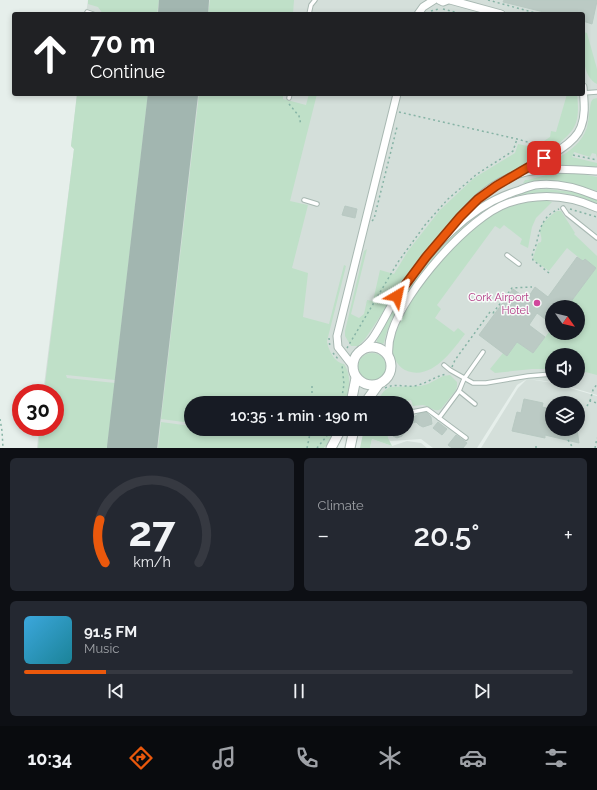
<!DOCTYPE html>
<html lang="en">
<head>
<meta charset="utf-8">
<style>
  :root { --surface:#171b24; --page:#242831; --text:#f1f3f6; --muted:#9ea1a6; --line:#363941; --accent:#ea580c }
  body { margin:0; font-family:Raleway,sans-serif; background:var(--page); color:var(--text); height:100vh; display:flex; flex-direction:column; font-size:15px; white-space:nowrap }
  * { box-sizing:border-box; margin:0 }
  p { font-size:13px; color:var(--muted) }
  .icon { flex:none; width:22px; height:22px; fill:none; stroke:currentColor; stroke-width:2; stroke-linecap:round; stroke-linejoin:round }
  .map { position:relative; height:448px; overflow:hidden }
  .side { display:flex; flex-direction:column; gap:10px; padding:10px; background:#0d0f14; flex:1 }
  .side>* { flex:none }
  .top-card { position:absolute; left:12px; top:12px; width:573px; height:84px; border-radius:4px; box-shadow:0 2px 6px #0003; background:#202124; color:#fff; overflow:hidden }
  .needle { width:26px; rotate:124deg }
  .tools { position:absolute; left:545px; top:300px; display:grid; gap:8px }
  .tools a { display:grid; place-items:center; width:40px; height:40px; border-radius:50%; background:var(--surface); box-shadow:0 2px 6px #0003; font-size:20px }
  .speed { position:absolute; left:12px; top:384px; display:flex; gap:8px; font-size:20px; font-weight:700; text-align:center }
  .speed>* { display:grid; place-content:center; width:52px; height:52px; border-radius:50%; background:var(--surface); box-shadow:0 2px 6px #0003; line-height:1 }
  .speed .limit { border:6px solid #d22; background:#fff; color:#111 }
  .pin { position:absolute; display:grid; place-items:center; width:34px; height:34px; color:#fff; margin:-17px; border-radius:8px; box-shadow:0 2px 6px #0006 }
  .me { position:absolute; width:44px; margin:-22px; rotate:36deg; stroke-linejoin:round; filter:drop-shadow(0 0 3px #0008) }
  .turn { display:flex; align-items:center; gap:14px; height:84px; padding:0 12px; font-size:18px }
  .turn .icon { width:52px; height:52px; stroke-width:2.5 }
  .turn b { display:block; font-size:28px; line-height:34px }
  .big { font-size:30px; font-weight:600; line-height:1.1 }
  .side .widget { flex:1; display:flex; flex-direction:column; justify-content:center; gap:6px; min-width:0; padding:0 14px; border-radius:6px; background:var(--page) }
  .side .dial { align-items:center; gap:0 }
  .dial svg { height:104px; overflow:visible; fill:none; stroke:var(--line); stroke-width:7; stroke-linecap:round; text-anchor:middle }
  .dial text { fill:var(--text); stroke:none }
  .song { display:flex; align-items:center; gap:12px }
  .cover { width:48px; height:48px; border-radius:6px; background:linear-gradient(135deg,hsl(200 70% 55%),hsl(190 70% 35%)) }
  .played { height:4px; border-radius:2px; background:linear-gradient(90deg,var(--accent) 15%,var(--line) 15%) }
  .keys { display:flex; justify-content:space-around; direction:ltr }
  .heat { display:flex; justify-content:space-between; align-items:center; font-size:22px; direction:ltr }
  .side .tiles { flex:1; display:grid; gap:10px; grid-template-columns:1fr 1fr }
  .widget:last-child { grid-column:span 2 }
  .trip { position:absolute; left:184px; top:396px; width:230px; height:40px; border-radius:20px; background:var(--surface); box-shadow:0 2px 6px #0003; font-weight:600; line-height:40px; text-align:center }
  .dock { display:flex; height:64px; justify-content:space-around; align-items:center; background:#090b0e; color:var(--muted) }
  .dock .icon { width:28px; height:28px }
  .dock .active { color:var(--accent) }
  .dock b { font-size:18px; color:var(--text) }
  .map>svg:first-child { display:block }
</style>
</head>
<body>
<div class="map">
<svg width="597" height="448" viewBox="0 0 597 448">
  <rect width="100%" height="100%" fill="#e6efeb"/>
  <g fill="#d4dfda" fill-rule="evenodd">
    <path d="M88,0H597V395L553,382L528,379L553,383L597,396V448H481L518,388L527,379L517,385L477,448H433L421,439L391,441L342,429H407V403H191V429L277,448H37L39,427H55V393H43L74,149L71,146L77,94H583V14H86ZM552,307H578V333H552ZM552,355H578V381H552ZM552,403H578V429H552Z"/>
    <path d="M372,439L392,446L407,441L421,443L427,448H370Z"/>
  </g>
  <g fill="#bfe0c8">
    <path d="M88,0H159L157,14H103L98,7L88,4Z"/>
    <path d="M210,0H294L293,14H208Z"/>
    <path d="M584,32L587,33L597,69V84C582,78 581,45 584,32Z"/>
    <path d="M77,94H148L115,380L66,375L67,378L115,383L107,448H38L40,427H55V393H44L74,149L71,146Z"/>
    <path d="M199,94H283V99L306,105L309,94H317L290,201L308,205L292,268L308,273L303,317L329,324L344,265L346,266L327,341C328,350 335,363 344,364C352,376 349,390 347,403H191V423L161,419Z"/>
    <path d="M567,94H577C580,122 577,130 554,147L538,142L544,141L550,137L551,131L556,132Z"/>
    <path d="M597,98V158L596,154L592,153L590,157L574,152L572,157L597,163V168L565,165L546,166C562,155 581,147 587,127C589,119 589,110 591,102L593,99Z"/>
    <path d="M518,144L547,150L496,183L468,205L425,252L407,276L365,339L358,346H351L345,336V331L364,251L367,249L351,314L359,318L364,314L367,300L373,301L380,270L394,274L408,251L440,210L474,178L515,153Z"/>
    <path d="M565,173L582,174L597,177V191C582,186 567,182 551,181C542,181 533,183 523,183L525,180H528L546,175Z"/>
    <path d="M547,189L581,193L597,199V203C590,201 584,198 577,196C550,189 516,192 491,206C465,221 444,247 426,270C408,291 389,316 384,343L382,344L377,343V340L389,317L418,273L466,220L507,196L531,190Z"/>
    <path d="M540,201H548L552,202L536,218L532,227L528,248L520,244L522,239L504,225L500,229L495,226L437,305L441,309L435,318L454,332L458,328L465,334C452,351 431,382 405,370C399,367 394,359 393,353C389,314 461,232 494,214C508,206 524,202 540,201Z"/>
    <path d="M557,211H561L575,233L574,234L597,256V375L578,370V355H552V369H532L495,373L490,369L503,353L507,356L517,342L533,353L552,328V333H578V307H567L596,268L585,260L583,261L567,248L549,271L535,261L533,258L538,243L541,242C542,238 541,236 540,232C540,223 551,215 557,211Z"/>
    <circle cx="372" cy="367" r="14"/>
    <path d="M450,375L457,382V386L456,390L441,409C434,413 430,406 423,405C419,405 416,406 413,406L411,400L399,403H375L384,391L390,387L420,386L428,384L443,376Z"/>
    <path d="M161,422L191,426V429H337L331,441L324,448H158Z"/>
    <path d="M364,429H387L388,438L392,446L372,439L370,448H360Z"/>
  </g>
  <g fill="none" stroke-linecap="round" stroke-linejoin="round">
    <g stroke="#a2b6b0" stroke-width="50">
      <path d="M183,14L184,0"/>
      <path d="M132,448L173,94"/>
    </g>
  </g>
  <g fill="#bbcac4" stroke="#b8c9c2">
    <path d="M504,0H597V1L592,24L583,21V14H552L503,2Z"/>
    <path d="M345,206L357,209L355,218L342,215Z"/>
    <path d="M577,257L583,261L585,259L596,268L567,307H552V324L537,313L529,325L545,337L533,353L517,342L507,356L479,335L513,289L527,299L535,287L548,297Z"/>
    <path d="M524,399L543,403L542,407L552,409V429H577L579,443L545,435V438L512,431L517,412L521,413Z"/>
    <path d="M426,412L431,417L432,424L423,427L419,425L416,422L407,424V416L413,415L414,417L418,414Z"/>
    <path d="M438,422L447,429L442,435L433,428Z"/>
    <path d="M389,429H407L402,436L397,438L393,436Z"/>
    <path d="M456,435L467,443L463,448H452L448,445Z"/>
  </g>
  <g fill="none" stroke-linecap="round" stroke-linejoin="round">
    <defs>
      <g id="service">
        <path d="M87,12L93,14"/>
        <path d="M309,14L311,5L315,0"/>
        <path d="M583,93L597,92"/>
        <path d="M289,98L290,94"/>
        <path d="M304,200L317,204"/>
        <path d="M563,208L567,214L597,238"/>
        <path d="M507,255L519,264"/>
        <path d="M444,365L450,370L473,383H486L528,376L552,374"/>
        <path d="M459,391L464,379L483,352"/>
        <path d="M407,413L427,409L466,438"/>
        <path d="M439,418L459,391L475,404"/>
      </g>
      <g id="minor">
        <path d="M439,0L443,2L448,0"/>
        <path d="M450,0L501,14"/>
        <path d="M418,14L423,7L434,0"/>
        <path d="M519,172C537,162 574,147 581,127C586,114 584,101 583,87"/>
        <path d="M456,222C469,205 488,187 508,178C533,166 570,169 597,171"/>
        <path d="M359,352C363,348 368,344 372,339C382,325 388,309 398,295C430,250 466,206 520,190C525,188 530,186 535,185C555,182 578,188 597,196"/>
        <path d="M389,358C388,349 389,340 392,331C405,291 468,217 508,203C538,193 569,195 597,208"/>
        <path d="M352,365L338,347L337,336L397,94"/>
      </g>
      <g id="tertiary">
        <circle cx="372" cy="366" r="19"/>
        <path d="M351,403L356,378"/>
        <path d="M365,403L378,385"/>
        <path d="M331,448L341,429"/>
        <path d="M350,448L354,429"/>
      </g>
    </defs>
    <use href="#service" stroke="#a8b8b2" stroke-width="5.5"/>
    <use href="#minor" stroke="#a8b8b2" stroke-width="9"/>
    <use href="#tertiary" stroke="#a8b8b2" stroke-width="11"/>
    <g stroke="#86b3a5" stroke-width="1.5" stroke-dasharray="2 3" stroke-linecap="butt">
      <path d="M488,0L539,14"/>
      <path d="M443,9L462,14"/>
      <path d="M431,11L439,9"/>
      <path d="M289,104L299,116L301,125"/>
      <path d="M399,112L517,139L549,148"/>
      <path d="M573,155L597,160"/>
      <path d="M570,209L597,217"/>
      <path d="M372,221L374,219L397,127"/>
      <path d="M549,273L533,260C531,254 534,250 536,245C540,229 542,216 559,209"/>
      <path d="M329,338L330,348"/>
      <path d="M347,348L398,262L425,225L448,199L477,174L513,151L517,139"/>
      <path d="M333,353L338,359"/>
      <path d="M452,367L455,360L490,312L493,313L512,288L532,287"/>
      <path d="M385,388C395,383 404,387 414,386C426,384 435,376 447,374"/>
      <path d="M590,401L593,390L597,384"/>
      <path d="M312,403V384"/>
      <path d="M341,403L344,384L342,365"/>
      <path d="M587,406L590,401L597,403"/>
      <path d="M0,419L2,431L3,448"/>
      <path d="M568,440L573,448"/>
      <path d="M307,448L311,429"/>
      <path d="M317,448L326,437L331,429"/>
      <path d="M536,448V446"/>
      <path d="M595,448L597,438"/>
    </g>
    <use href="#service" stroke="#fff" stroke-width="3.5"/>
    <use href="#minor" stroke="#fff" stroke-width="7"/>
    <use href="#tertiary" stroke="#fff" stroke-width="9"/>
  </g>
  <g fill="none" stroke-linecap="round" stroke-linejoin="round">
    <defs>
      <path id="route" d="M397,296L426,257L460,217L478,199L496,186L544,158"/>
    </defs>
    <use href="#route" stroke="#983908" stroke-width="10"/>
    <use href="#route" stroke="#ea580c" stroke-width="7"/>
  </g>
  <circle fill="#d1479c" stroke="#f7fbf9" stroke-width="1.5" cx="537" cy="303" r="4"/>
  <g text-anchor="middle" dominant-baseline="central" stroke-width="3" stroke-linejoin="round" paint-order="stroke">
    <g font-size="11" fill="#b23c85" stroke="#f7fbf9" text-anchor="end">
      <text x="529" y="297">Cork Airport<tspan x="529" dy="13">Hotel</tspan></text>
    </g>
  </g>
</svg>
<div class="tools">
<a><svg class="needle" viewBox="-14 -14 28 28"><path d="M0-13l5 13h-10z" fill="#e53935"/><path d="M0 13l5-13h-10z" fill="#9ea1a6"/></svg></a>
<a><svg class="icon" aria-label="sound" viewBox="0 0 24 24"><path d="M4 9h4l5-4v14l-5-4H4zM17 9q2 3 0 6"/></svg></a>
<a><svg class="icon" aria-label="layers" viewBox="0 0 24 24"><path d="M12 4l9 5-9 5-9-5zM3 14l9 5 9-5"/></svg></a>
</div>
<div class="speed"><div class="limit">30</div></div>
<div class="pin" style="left:544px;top:158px;background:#d93025"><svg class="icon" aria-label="arrive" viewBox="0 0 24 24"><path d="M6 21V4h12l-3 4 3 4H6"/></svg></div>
<svg class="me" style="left:397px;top:296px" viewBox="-20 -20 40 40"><path d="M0-17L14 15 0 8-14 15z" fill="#ea580c" stroke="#fff" stroke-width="4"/></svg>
<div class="trip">10:35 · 1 min · 190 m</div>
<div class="top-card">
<div class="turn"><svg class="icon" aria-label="ahead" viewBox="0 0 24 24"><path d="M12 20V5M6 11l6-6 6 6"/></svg><div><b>70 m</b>Continue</div></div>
</div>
</div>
<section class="side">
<div class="tiles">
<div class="widget dial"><svg viewBox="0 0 100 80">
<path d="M14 69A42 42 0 1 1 86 69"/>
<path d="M14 69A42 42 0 0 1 10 36" stroke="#ea580c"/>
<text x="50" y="56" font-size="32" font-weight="700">27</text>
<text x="50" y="72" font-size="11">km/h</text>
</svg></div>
<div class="widget"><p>Climate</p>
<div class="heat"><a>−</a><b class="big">20.5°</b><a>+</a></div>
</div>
<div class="widget">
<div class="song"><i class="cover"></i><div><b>91.5 FM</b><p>Music</p></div></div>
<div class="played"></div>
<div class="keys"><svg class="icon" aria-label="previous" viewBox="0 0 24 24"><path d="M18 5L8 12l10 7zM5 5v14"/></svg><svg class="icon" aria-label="pause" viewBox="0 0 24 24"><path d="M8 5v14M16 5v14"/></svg><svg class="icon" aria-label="next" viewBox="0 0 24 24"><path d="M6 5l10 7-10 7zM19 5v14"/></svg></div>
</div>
</div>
</section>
<nav class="dock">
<b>10:34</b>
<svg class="icon active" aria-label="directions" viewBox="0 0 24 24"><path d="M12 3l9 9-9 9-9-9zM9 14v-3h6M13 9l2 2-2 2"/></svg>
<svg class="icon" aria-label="music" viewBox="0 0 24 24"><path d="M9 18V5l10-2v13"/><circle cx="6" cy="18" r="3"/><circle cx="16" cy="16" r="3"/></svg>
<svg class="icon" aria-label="phone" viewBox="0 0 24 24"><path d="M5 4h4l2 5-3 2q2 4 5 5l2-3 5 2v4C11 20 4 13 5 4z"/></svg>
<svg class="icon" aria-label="climate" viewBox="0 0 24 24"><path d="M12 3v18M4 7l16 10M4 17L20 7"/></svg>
<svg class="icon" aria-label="car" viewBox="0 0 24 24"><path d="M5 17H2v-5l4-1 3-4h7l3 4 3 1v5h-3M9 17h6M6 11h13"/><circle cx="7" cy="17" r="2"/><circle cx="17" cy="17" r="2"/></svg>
<svg class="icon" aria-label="filters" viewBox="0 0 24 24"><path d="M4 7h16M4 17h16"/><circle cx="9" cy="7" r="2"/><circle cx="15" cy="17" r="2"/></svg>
</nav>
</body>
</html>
